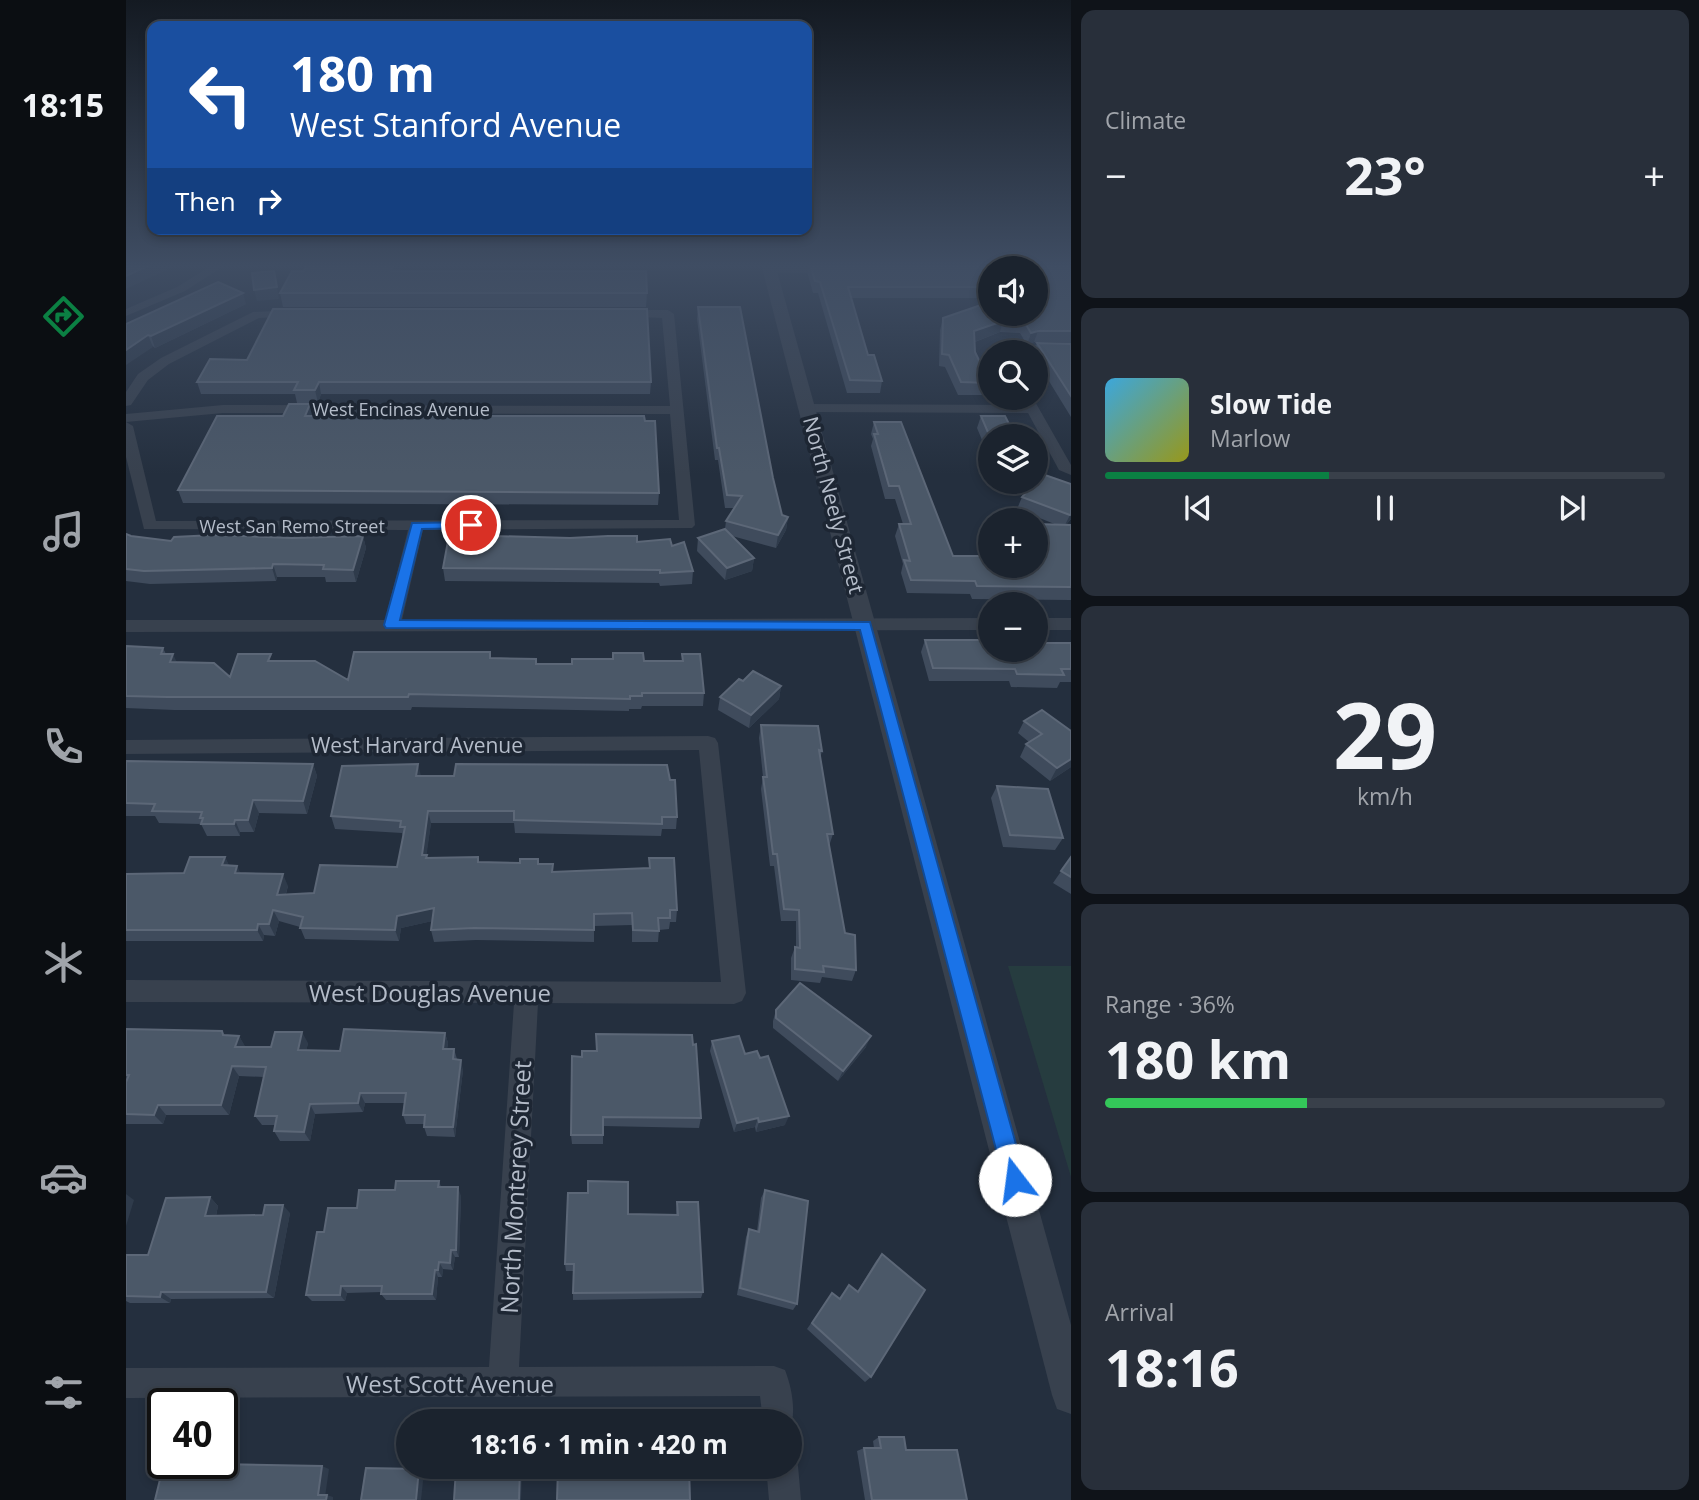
<!DOCTYPE html>
<html lang="en">
<head>
<meta charset="utf-8">
<style>
  :root { --surface:#1b232e; --page:#282f3a; --text:#f1f3f6; --muted:#a0a4aa; --line:#39404a; --accent:#0b8043 }
  body { margin:0; font-family:"Open Sans",sans-serif; background:var(--page); color:var(--text); height:100vh; display:flex; flex-direction:column; font-size:26px; white-space:nowrap }
  * { box-sizing:border-box; margin:0 }
  p { font-size:23px; color:var(--muted) }
  .icon { flex:none; width:38px; height:38px; fill:none; stroke:currentColor; stroke-width:2; stroke-linecap:round; stroke-linejoin:round }
  .map { position:relative; flex:1; overflow:hidden }
  .details { display:flex; flex-direction:column; gap:10px; padding:10px; background:#0f1319; width:628px }
  .details>* { flex:none }
  .guide { position:absolute; left:21px; top:21px; width:665px; height:214px; border-radius:14px; box-shadow:0 4px 10px #0003,0 0 0 2px var(--line); background:#1a4fa0; color:#fff; overflow:hidden }
  .buttons { position:absolute; left:852px; top:256px; display:grid; gap:14px }
  .buttons a { display:grid; place-items:center; width:70px; height:70px; border-radius:50%; background:var(--surface); box-shadow:0 4px 10px #0003,0 0 0 2px var(--line); font-size:35px }
  .speed { position:absolute; left:21px; top:1388px; display:flex; gap:14px; font-size:35px; font-weight:700; text-align:center }
  .speed>* { display:grid; place-content:center; width:91px; height:91px; border-radius:50%; background:var(--surface); box-shadow:0 4px 10px #0003,0 0 0 2px var(--line); line-height:1 }
  .speed .limit { border:4px solid #111; border-radius:10px; background:#fff; color:#111 }
  .pin { position:absolute; display:grid; place-items:center; width:60px; height:60px; color:#fff; margin:-30px; border:4px solid #fff; border-radius:50%; box-shadow:0 2px 7px #0007 }
  .me { position:absolute; width:77px; margin:-38px; rotate:345deg; stroke-linejoin:round; filter:drop-shadow(0 0 5px #0008) }
  .turn { display:flex; align-items:center; gap:24px; height:147px; padding:0 28px; font-size:32px }
  .turn .icon { width:91px; height:91px; stroke-width:2.5 }
  .turn b { display:block; font-size:49px; line-height:60px }
  .then { display:flex; align-items:center; height:66px; padding:0 28px; background:#0003; gap:14px; font-size:26px }
  .big { font-size:52px; font-weight:700; line-height:1.1 }
  .details .widget { flex:1; display:flex; flex-direction:column; justify-content:center; gap:10px; min-width:0; padding:0 24px; border-radius:14px; background:var(--page) }
  .details .dial { align-items:center; gap:0 }
  .dial b { font-size:91px; line-height:1 }
  .song { display:flex; align-items:center; gap:21px }
  .cover { width:84px; height:84px; border-radius:10px; background:linear-gradient(135deg,hsl(200 70% 55%),hsl(60 70% 35%)) }
  .played { height:7px; border-radius:4px; background:linear-gradient(90deg,var(--accent) 40%,var(--line) 40%) }
  .keys { display:flex; justify-content:space-around; direction:ltr }
  .heat { display:flex; justify-content:space-between; align-items:center; font-size:38px; direction:ltr }
  .charge { height:10px; border-radius:5px; background:linear-gradient(90deg,#34c759 36%,var(--line) 0) }
  .trip { position:absolute; left:270px; top:1409px; width:406px; height:70px; border-radius:35px; background:var(--surface); box-shadow:0 4px 10px #0003,0 0 0 2px var(--line); font-weight:700; line-height:70px; text-align:center }
  main { display:flex; flex:1; min-height:0 }
  .tab-bar { display:flex; flex-direction:column; width:126px; justify-content:space-around; align-items:center; background:#0b0e12; color:var(--muted) }
  .tab-bar .icon { width:49px; height:49px }
  .tab-bar .selected { color:var(--accent) }
  .tab-bar b { font-size:32px; color:var(--text) }
  .map>svg:first-child { display:block }
</style>
</head>
<body>
<main>
<nav class="tab-bar">
<b>18:15</b>
<svg class="icon selected" aria-label="directions" viewBox="0 0 24 24"><path d="M12 3l9 9-9 9-9-9zM9 14v-3h6M13 9l2 2-2 2"/></svg>
<svg class="icon" aria-label="music" viewBox="0 0 24 24"><path d="M9 18V5l10-2v13"/><circle cx="6" cy="18" r="3"/><circle cx="16" cy="16" r="3"/></svg>
<svg class="icon" aria-label="phone" viewBox="0 0 24 24"><path d="M5 4h4l2 5-3 2q2 4 5 5l2-3 5 2v4C11 20 4 13 5 4z"/></svg>
<svg class="icon" aria-label="climate" viewBox="0 0 24 24"><path d="M12 3v18M4 7l16 10M4 17L20 7"/></svg>
<svg class="icon" aria-label="car" viewBox="0 0 24 24"><path d="M5 17H2v-5l4-1 3-4h7l3 4 3 1v5h-3M9 17h6M6 11h13"/><circle cx="7" cy="17" r="2"/><circle cx="17" cy="17" r="2"/></svg>
<svg class="icon" aria-label="filters" viewBox="0 0 24 24"><path d="M4 7h16M4 17h16"/><circle cx="9" cy="7" r="2"/><circle cx="15" cy="17" r="2"/></svg>
</nav>
<div class="map">
<svg width="945" height="1500" viewBox="0 0 945 1500">
  <rect width="100%" height="100%" fill="#242f3e"/>
  <path fill="#263c3f" d="M882,966H945V1177Z"/>
  <g fill="none" stroke-linecap="round" stroke-linejoin="round">
    <g fill="#38414e" fill-rule="evenodd">
      <path d="M88,264H101L59,291L0,316V309L51,287Z"/>
      <path d="M644,267L709,268L714,271L709,274L640,272L639,270Z"/>
      <path d="M169,310L175,314L173,316L133,318L43,364L22,380L5,405L0,406V392L12,374L35,358L127,312Z"/>
      <path d="M497,310H542L548,314L569,525L566,528L297,530L276,620L864,618V630L0,632V620H259L282,530L18,529L0,457V414L97,405L544,406L536,318L493,316V312ZM97,413L544,414L553,520L30,521L7,426L0,422Z"/>
      <path d="M908,345H945V353L889,352Z"/>
      <path d="M894,397L907,398L945,465V475L933,470L902,413L682,412L675,408L682,404L897,405Z"/>
      <rect x="910" y="618" width="35" height="12"/>
      <path d="M582,736L589,738L592,743L620,993L616,1001L608,1004L412,1003L393,1367L648,1366L659,1370C666,1388 671,1414 663,1431V1421H637L634,1396L0,1398V1368L363,1367L388,1003L0,1002V980L595,982L573,750L0,754V740Z"/>
      <path d="M663,1453L667,1455L672,1466L675,1500H643L640,1466H663Z"/>
    </g>
    <path fill="#38414e" fill-rule="evenodd" d="M635,264H649L945,1325V1414L931,1409L926,1395Z"/>
  </g>
  <g fill="#3f4b5c">
    <path d="M181,264H275L273,271L521,293L520,307H157L154,293L178,271Z"/>
    <path d="M678,264H945V343L908,342L901,345L894,333L874,332L849,342V352L864,383L860,395H832L819,367L813,366L814,330L817,318L910,313V268H864V298H725L742,355L756,381L754,393H721L692,293H687L682,275L683,265Z"/>
    <path d="M120,304L29,348L0,324Z"/>
    <path d="M572,307L647,478L656,515L662,517L660,530L650,548L606,536L628,558L626,571L599,580L571,551L572,538L599,529L600,521L608,508H599L592,460H589L571,319Z"/>
    <path d="M911,343L945,344V417L910,360V352H908Z"/>
    <path d="M71,382H525L524,394H195L192,403H171L169,394H75Z"/>
    <path d="M184,404L187,416L519,421L533,493L532,505L57,503L52,490L157,416Z"/>
    <path d="M855,416L864,436V459L851,428Z"/>
    <path d="M748,422L827,556L910,565V524L931,525L891,509L896,497L945,484V519L940,525H945V600L846,599L844,594L781,593L775,573L777,564L769,536L773,524H777L769,499H759L745,446L747,439L745,434Z"/>
    <path d="M0,534L5,536L45,541L237,536L240,548L230,582H200L199,577H151L150,581L24,584L0,581Z"/>
    <path d="M511,542L567,571L566,584L534,586L533,583L319,581L317,568Z"/>
    <path d="M799,640L864,649L945,643V682H934L931,688L885,687L883,681H803L795,652Z"/>
    <path d="M0,646L37,648L40,654L51,662L104,677L147,661L222,680L365,658L410,659V664H446L518,661H556V654L578,693L577,706H516L515,709H503V711L286,707L285,710H48L0,708Z"/>
    <path d="M617,681L655,686L653,699L623,728L592,710L594,697Z"/>
    <path d="M898,721L945,731V767L924,781L894,757L900,744L903,742L892,733Z"/>
    <path d="M635,725L696,751L694,759L707,834L703,846L719,933L730,970L726,981L696,977L694,983L665,980V958L669,947H670V921H655L648,866H644L635,789L637,777L633,738Z"/>
    <path d="M0,761L187,764L191,776L181,814L133,813L128,832H114V836H81L75,824L33,823L29,816H0Z"/>
    <path d="M295,776L551,817L550,829H536L535,836L389,833L388,823H305L300,855L301,858L353,862L427,864V872L523,868V858L551,910L550,922H544L543,929L533,930L532,942H506V925L468,926V942L350,940L308,942L305,930L306,921L275,928L273,941L179,939L174,927L153,921L149,936L138,935L137,941H0V874L58,873L99,857L103,866L115,873L162,886L160,894L188,893L271,867L277,837L276,833L209,829L205,816Z"/>
    <path d="M871,786L937,838L929,850L877,847L865,798Z"/>
    <path d="M945,857V894L927,883Z"/>
    <path d="M650,1010L740,1047L712,1081L647,1028V1021Z"/>
    <path d="M0,1029L96,1031L99,1035L113,1036L119,1047H145L182,1043L180,1051H214L319,1033L322,1043L321,1049H328L331,1059L337,1070L329,1137L301,1136L298,1127V1124H280L277,1115L278,1103H239L237,1112L189,1114L184,1141H154L148,1131L149,1125H136L129,1116L138,1077L113,1076L103,1115H40L37,1124H0Z"/>
    <path d="M586,1041L619,1054L659,1125L630,1132L629,1127L608,1132L584,1051Z"/>
    <path d="M456,1057L575,1118L573,1128L477,1126V1144H446L445,1135Z"/>
    <path d="M313,1181L315,1187L335,1196L333,1257H329L327,1270L317,1269L316,1277H312L310,1300H260L255,1294L256,1292L221,1293L219,1301H186L180,1295L198,1232L231,1208L269,1190Z"/>
    <path d="M639,1190L671,1304L667,1310L611,1295L620,1237L623,1229L631,1231L635,1198Z"/>
    <path d="M84,1197L92,1206L90,1216L137,1215L164,1213L148,1298L45,1299L44,1303H4L0,1301V1255H22Z"/>
    <path d="M551,1202L577,1292L575,1298L447,1300V1271H440L439,1264L502,1214L550,1215V1210Z"/>
    <path d="M756,1254L745,1377L739,1382L681,1329L706,1293L713,1298L723,1285L731,1292L750,1261Z"/>
    <path d="M753,1437L780,1450L841,1500H739L731,1451L738,1448H748L747,1441Z"/>
  </g>
  <g fill="#2f3b4b">
    <path d="M26,264H53L0,289V276Z"/>
    <path d="M268,264H275L268,284L265,271Z"/>
    <path d="M148,271L153,299L131,301L128,290Z"/>
    <path d="M117,293L120,304L29,348L25,336Z"/>
    <path d="M877,321L874,332L845,343L848,331Z"/>
    <path d="M912,331L908,342L901,345L905,333Z"/>
    <path d="M22,335L27,347L0,365V350Z"/>
    <path d="M193,382L195,394L192,403L189,390Z"/>
    <path d="M184,404L187,416H179Z"/>
    <path d="M945,514V519L938,527L944,515Z"/>
    <path d="M662,517L660,530L650,548L652,535Z"/>
    <path d="M237,536L240,548L230,582L227,570Z"/>
    <path d="M628,558L626,571L599,580L601,568Z"/>
    <path d="M147,564L151,577L150,581L146,568Z"/>
    <path d="M47,654L53,667L44,662Z"/>
    <path d="M655,686L653,699L623,728L625,715Z"/>
    <path d="M945,759V767L924,781L931,768Z"/>
    <path d="M187,764L191,776L181,814L177,801Z"/>
    <path d="M292,764L295,776H290Z"/>
    <path d="M127,800L133,813L128,832L122,820Z"/>
    <path d="M302,811L305,823L299,867L296,855Z"/>
    <path d="M109,820L114,832V836L108,824Z"/>
    <path d="M99,857L105,869L96,865Z"/>
    <path d="M111,866L117,878L109,873Z"/>
    <path d="M157,874L162,886L156,906L151,895Z"/>
    <path d="M308,908L311,920L275,928L273,941L269,930L271,916Z"/>
    <path d="M147,910L153,921L149,936L143,924Z"/>
    <path d="M132,924L138,935L137,941L131,930Z"/>
    <path d="M176,1032L182,1043L178,1061L172,1050Z"/>
    <path d="M319,1033L322,1043L319,1059L317,1049Z"/>
    <path d="M113,1036L119,1046L116,1057L109,1047Z"/>
    <path d="M745,1036L740,1047L712,1081L717,1071Z"/>
    <path d="M335,1060L337,1070L329,1137L327,1127Z"/>
    <path d="M106,1066L113,1076L103,1115L95,1105Z"/>
    <path d="M234,1093L239,1103L237,1112L232,1103Z"/>
    <path d="M184,1104L189,1114L184,1141L178,1132Z"/>
    <path d="M32,1105L40,1115L37,1124L28,1115Z"/>
    <path d="M663,1116L659,1125L630,1132L633,1122Z"/>
    <path d="M632,1118L629,1127L608,1132L611,1123Z"/>
    <path d="M332,1187L335,1196L333,1257L330,1250Z"/>
    <path d="M0,1194L8,1200L0,1226Z"/>
    <path d="M84,1197L92,1206L88,1224L79,1216Z"/>
    <path d="M157,1205L164,1213L148,1298L140,1292Z"/>
    <path d="M325,1250L329,1257L327,1270L324,1263Z"/>
    <path d="M313,1262L317,1269L316,1277L312,1270Z"/>
    <path d="M309,1270L312,1277L310,1300L306,1294Z"/>
    <path d="M215,1286L221,1293L219,1301L214,1295Z"/>
    <path d="M35,1292L45,1299L44,1303L34,1297Z"/>
    <path d="M196,1466L203,1469L199,1497L192,1495Z"/>
    <path d="M293,1469L298,1472L295,1500H290Z"/>
    <path d="M394,1469L396,1472L395,1500H393Z"/>
    <path d="M201,1495L207,1497V1500H200Z"/>
  </g>
  <g fill="#4b5868" stroke="#5c6777" stroke-width="2">
    <path d="M0,264H26L0,276Z"/>
    <path d="M181,264H268L265,271H520L521,293H154L166,271H178Z"/>
    <path d="M684,264L867,266L868,264H912V267H945V331H912L905,333L898,321H877L848,331L849,352L864,383L835,382L823,355L816,354L817,318L864,302V313H910V268H864V287H722L742,355H748L756,381L724,380L694,282L689,281Z"/>
    <path d="M148,271L151,287L128,290L126,273Z"/>
    <path d="M92,282L117,293L25,336L22,335L0,350V324Z"/>
    <path d="M572,307H614L647,478L656,515L662,517L652,535L600,521L616,496L601,495L593,448H591Z"/>
    <path d="M147,309H521L525,382H193L189,390H168L172,382H71L84,359L121,360Z"/>
    <path d="M911,343L945,344V396Z"/>
    <path d="M163,404H184L179,416H518L519,421H529L533,493L52,490L91,416H157Z"/>
    <path d="M855,416H879L885,428H893L897,436H864V437Z"/>
    <path d="M748,422H775L827,556H864V565H910V556H917L910,541V524L945,525V587L851,586L849,581L785,580L778,560L784,561L773,524H785L773,486H763L748,434H752Z"/>
    <path d="M916,474L945,484V514L944,515L896,497Z"/>
    <path d="M599,529L628,558L601,568L572,538Z"/>
    <path d="M0,534L5,536L45,541L48,537L88,535L166,538L237,536L227,570L197,569L198,565L147,564L146,568L18,571L0,569Z"/>
    <path d="M333,535L444,538L482,536H511V542L544,539L546,546L558,542L567,571L534,573V570L317,568L322,541H332Z"/>
    <path d="M799,640H864V649H910V643H945V669H935L938,675L891,674L889,669L807,668Z"/>
    <path d="M0,646L37,648L35,654H47L44,662L88,663L104,677L112,654H145L142,661H189L222,680L228,652H364V658L410,659V664H446V659H487V653H517L518,661H557L556,654H574L578,693H516V696H504V699L283,694L282,697H41L0,696Z"/>
    <path d="M627,671L655,686L625,715L594,697L613,679L617,681Z"/>
    <path d="M916,710L945,731V759L931,768L900,744L916,734L898,721Z"/>
    <path d="M635,725L692,726L696,751L693,750L707,834H701L719,933L729,935L730,970L697,966L698,972L669,969V947L674,948L673,910L658,909L651,854H647L641,805L637,777H641Z"/>
    <path d="M0,761L187,764L177,801L127,800L122,820H109L108,824H75L77,818H74L76,812L26,811L29,804L0,803Z"/>
    <path d="M292,764L290,776H328L330,764L541,765L544,780H549L551,817H536V824L388,820V811H302L296,855H301L300,858L352,857V862L394,863V859H412V864H427L426,872L524,868L523,858H548L551,910H544V918H532L533,931L507,930L506,913L468,914V930L348,928L305,930L308,908L271,916L269,930L174,928L177,917L147,910L143,924H132L131,930H0V874L58,873L64,857H99L96,865L111,866L109,873L157,874L151,895L188,893L194,865L271,867L279,827H274L275,821L205,816L216,766Z"/>
    <path d="M871,786L922,789L937,838L884,835Z"/>
    <path d="M945,857V877L935,871Z"/>
    <path d="M674,983L745,1036L717,1071L650,1018V1010Z"/>
    <path d="M0,1029L96,1031L97,1035L113,1036L109,1047H145L149,1032H176L172,1050L214,1051L218,1029L319,1033L317,1049H328L327,1059L335,1060L327,1127H298L299,1115H277L280,1093H234L232,1103L184,1104L178,1132L148,1131L151,1116H129L140,1067L106,1066L95,1105H32L28,1115L0,1114V1082L3,1075H0Z"/>
    <path d="M470,1034L566,1035L567,1045L570,1044L575,1118L477,1117V1135H445L446,1056L456,1057V1051H471Z"/>
    <path d="M613,1036L619,1054L631,1051L634,1058L642,1056L663,1116L633,1122L632,1118L611,1123L586,1041Z"/>
    <path d="M270,1181H313L312,1187H332L330,1250H325L324,1263L313,1262L312,1270H309L306,1294H255L256,1286H215L214,1295H180L191,1232H198L202,1208H231L233,1190H269Z"/>
    <path d="M462,1181L502,1182V1214L552,1215L551,1202H572L577,1292L447,1293L448,1264H439L442,1193H462Z"/>
    <path d="M639,1190L682,1201L671,1304L614,1288L623,1229L633,1232Z"/>
    <path d="M84,1197L79,1216L137,1215L139,1205H157L140,1292H35L34,1297L0,1296V1255H22L40,1198Z"/>
    <path d="M756,1254L799,1290L745,1377L686,1323L706,1293L714,1299L723,1285L732,1292Z"/>
    <path d="M753,1437H778L780,1450H831L841,1500H746L738,1448H755Z"/>
    <path d="M38,1463L196,1466L192,1495H201L200,1500H29Z"/>
    <path d="M524,1466L563,1467L564,1500H565H431L432,1468L474,1469V1476L524,1477Z"/>
    <path d="M240,1468L293,1469L290,1500H235Z"/>
    <path d="M330,1469H394L393,1500H328Z"/>
  </g>
  <linearGradient id="sky" x2="0" y2="1"><stop stop-color="#141a22"/><stop offset="0.56" stop-color="#3f4d63"/><stop offset="1" stop-color="#3f4d63" stop-opacity="0"/></linearGradient>
  <rect width="945" height="474" fill="url(#sky)"/>
  <path fill="#1a73e8" stroke="#114b97" stroke-width="2" d="M345,522L349,523V528L296,529L274,620L744,622L900,1180L896,1188L889,1191L881,1188L878,1180L734,630L260,628L258,625L286,523Z"/>
  <g text-anchor="middle" dominant-baseline="central" stroke-width="7" stroke-linejoin="round" paint-order="stroke">
    <g font-size="18" fill="#b4bcc9" stroke="#1d2633">
      <text x="275" y="409">West Encinas Avenue</text>
      <text x="166" y="526">West San Remo Street</text>
    </g>
    <g font-size="21" fill="#b4bcc9" stroke="#1d2633">
      <text transform="translate(708 505) rotate(75)">North Neely Street</text>
      <text x="291" y="745">West Harvard Avenue</text>
    </g>
    <g font-size="24" fill="#b4bcc9" stroke="#1d2633">
      <text x="304" y="992">West Douglas Avenue</text>
      <text transform="translate(389 1187) rotate(-87)">North Monterey Street</text>
      <text x="324" y="1383">West Scott Avenue</text>
    </g>
  </g>
</svg>
<div class="buttons">
<a><svg class="icon" aria-label="sound" viewBox="0 0 24 24"><path d="M4 9h4l5-4v14l-5-4H4zM17 9q2 3 0 6"/></svg></a>
<a><svg class="icon" aria-label="search" viewBox="0 0 24 24"><circle cx="10" cy="10" r="6"/><path d="M15 15l6 6"/></svg></a>
<a><svg class="icon" aria-label="layers" viewBox="0 0 24 24"><path d="M12 4l9 5-9 5-9-5zM3 14l9 5 9-5"/></svg></a>
<a>+</a>
<a>−</a>
</div>
<div class="speed"><div class="limit">40</div></div>
<div class="pin" style="left:345px;top:525px;background:#d93025"><svg class="icon" aria-label="arrive" viewBox="0 0 24 24"><path d="M6 21V4h12l-3 4 3 4H6"/></svg></div>
<svg class="me" style="left:889px;top:1180px" viewBox="-20 -20 40 40"><circle r="19" fill="#fff"/><path d="M0-13L10 11 0 6-10 11z" fill="#1a73e8"/></svg>
<div class="trip">18:16 · 1 min · 420 m</div>
<div class="guide">
<div class="turn"><svg class="icon" aria-label="left" viewBox="0 0 24 24"><path d="M17 20v-9H6M10 6l-5 5 5 5"/></svg><div><b>180 m</b>West Stanford Avenue</div></div>
<div class="then">Then<svg class="icon" aria-label="right" viewBox="0 0 24 24"><path d="M7 20v-9h11M14 6l5 5-5 5"/></svg></div>
</div>
</div>
<section class="details">
<div class="widget"><p>Climate</p>
<div class="heat"><a>−</a><b class="big">23°</b><a>+</a></div>
</div>
<div class="widget">
<div class="song"><i class="cover"></i><div><b>Slow Tide</b><p>Marlow</p></div></div>
<div class="played"></div>
<div class="keys"><svg class="icon" aria-label="previous" viewBox="0 0 24 24"><path d="M18 5L8 12l10 7zM5 5v14"/></svg><svg class="icon" aria-label="pause" viewBox="0 0 24 24"><path d="M8 5v14M16 5v14"/></svg><svg class="icon" aria-label="next" viewBox="0 0 24 24"><path d="M6 5l10 7-10 7zM19 5v14"/></svg></div>
</div>
<div class="widget dial"><b>29</b><p>km/h</p></div>
<div class="widget"><p>Range · 36%</p><b class="big">180 km</b><div class="charge"></div></div>
<div class="widget"><p>Arrival</p><b class="big">18:16</b></div>
</section>
</main>
</body>
</html>
